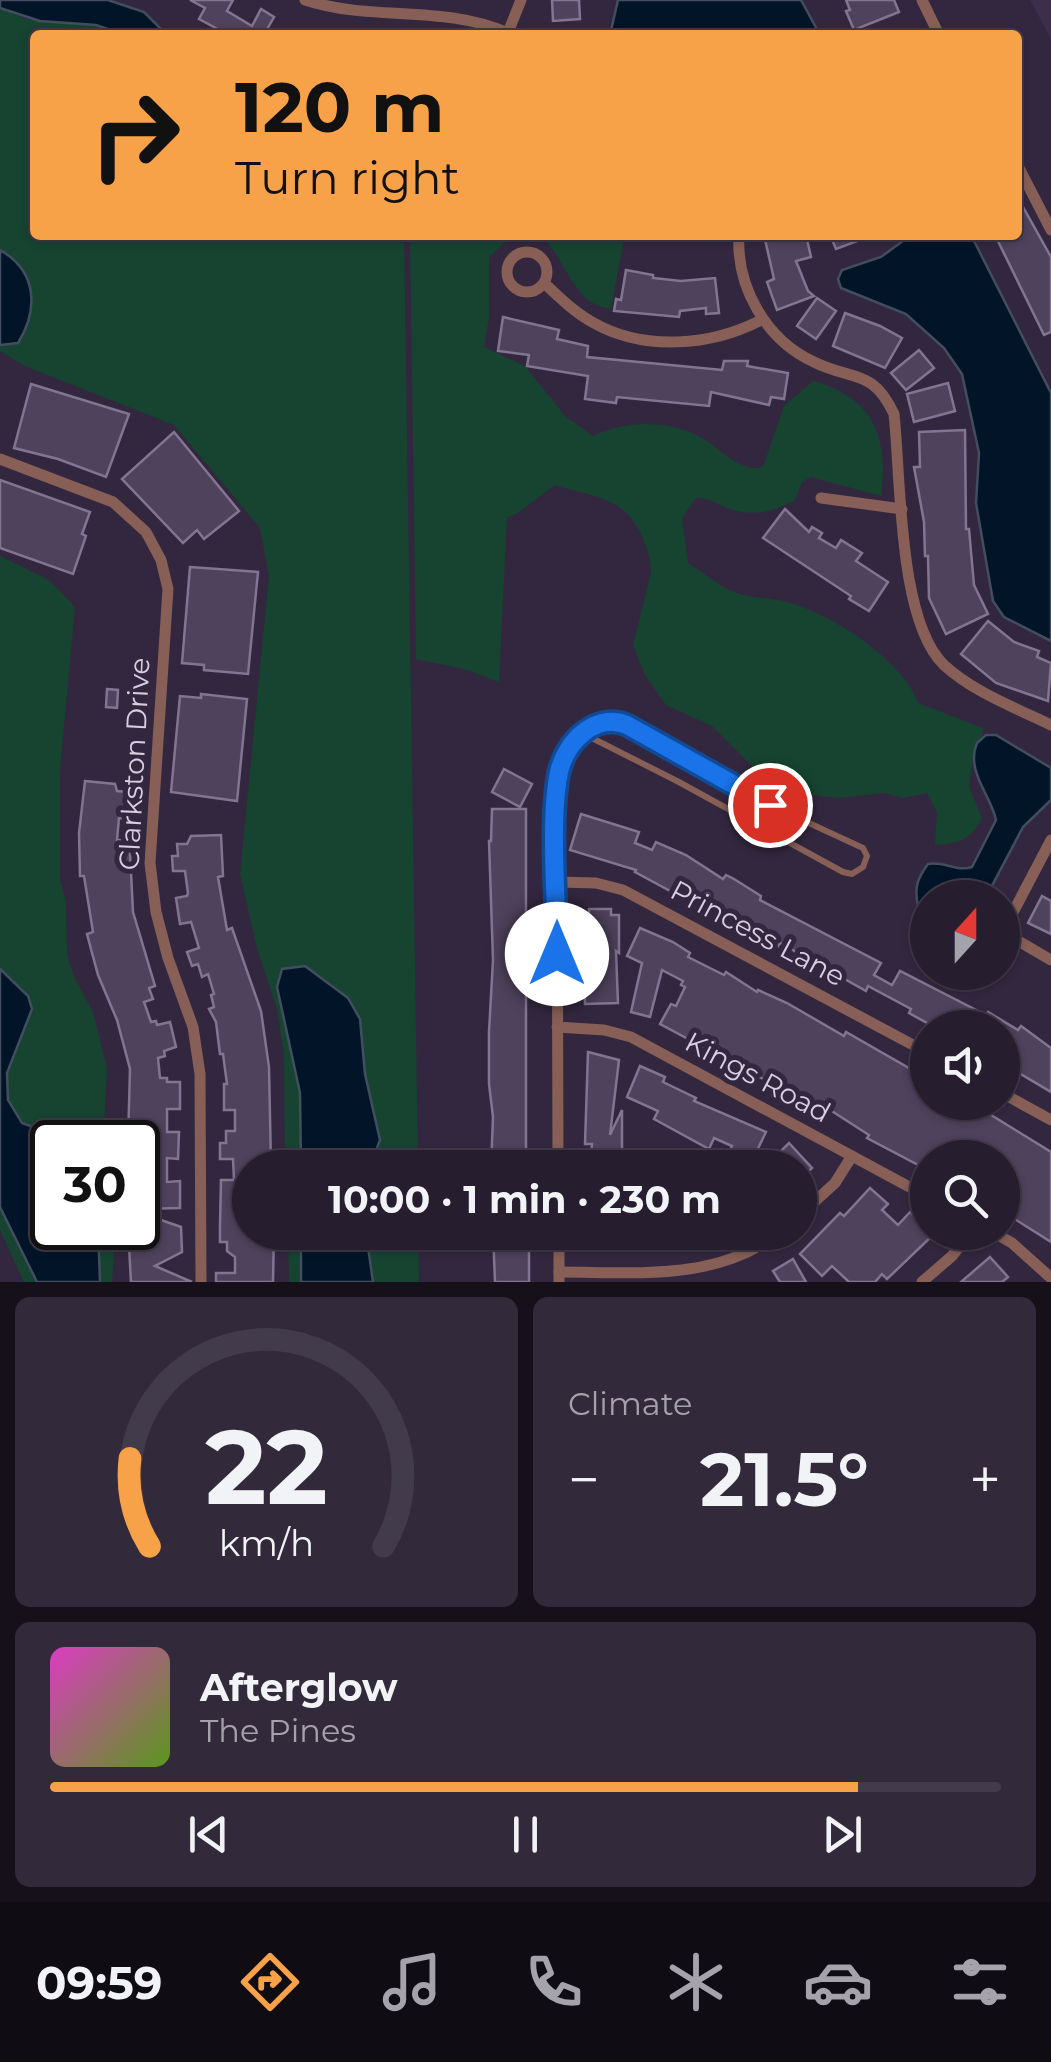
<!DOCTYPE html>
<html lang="en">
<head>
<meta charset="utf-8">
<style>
  :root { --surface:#261d2f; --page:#322a3b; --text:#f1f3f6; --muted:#a4a2aa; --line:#423b4b; --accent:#f7a149 }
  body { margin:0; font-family:Montserrat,sans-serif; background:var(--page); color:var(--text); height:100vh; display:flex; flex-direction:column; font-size:38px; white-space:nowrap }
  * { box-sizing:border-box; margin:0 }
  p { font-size:32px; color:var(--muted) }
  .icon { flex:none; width:55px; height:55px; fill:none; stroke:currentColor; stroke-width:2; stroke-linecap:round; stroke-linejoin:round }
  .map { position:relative; height:1282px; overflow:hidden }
  .side { display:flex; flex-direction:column; gap:15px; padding:15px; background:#15101a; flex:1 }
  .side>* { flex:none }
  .hud { position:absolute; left:30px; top:30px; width:992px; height:210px; border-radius:10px; box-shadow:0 2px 8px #0004,0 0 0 2px var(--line); background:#f7a149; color:#111; overflow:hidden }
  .needle { width:65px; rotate:21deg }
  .tools { position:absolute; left:910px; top:880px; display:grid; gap:20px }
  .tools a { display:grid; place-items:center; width:110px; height:110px; border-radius:50%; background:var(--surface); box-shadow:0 2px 8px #0004,0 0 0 2px var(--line); font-size:50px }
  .speed { position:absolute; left:30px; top:1120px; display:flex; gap:20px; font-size:50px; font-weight:700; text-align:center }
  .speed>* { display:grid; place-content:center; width:130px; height:130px; border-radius:50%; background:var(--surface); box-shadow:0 2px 8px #0004,0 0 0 2px var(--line); line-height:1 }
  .speed .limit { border:5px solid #111; border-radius:15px; background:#fff; color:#111 }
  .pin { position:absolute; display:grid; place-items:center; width:85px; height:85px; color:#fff; margin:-42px; border:5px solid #fff; border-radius:50%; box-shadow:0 2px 10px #0007 }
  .me { position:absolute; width:110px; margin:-55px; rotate:0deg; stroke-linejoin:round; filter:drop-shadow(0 0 8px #0008) }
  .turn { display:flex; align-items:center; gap:35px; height:210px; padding:0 40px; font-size:45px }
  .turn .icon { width:130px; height:130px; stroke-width:2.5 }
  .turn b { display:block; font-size:70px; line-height:85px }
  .big { font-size:75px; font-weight:700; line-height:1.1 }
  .side .widget { flex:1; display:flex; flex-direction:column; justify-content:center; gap:15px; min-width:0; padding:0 35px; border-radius:15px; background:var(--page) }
  .side .dial { align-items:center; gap:0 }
  .dial svg { height:260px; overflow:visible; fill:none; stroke:var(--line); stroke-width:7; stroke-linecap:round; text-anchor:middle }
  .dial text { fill:var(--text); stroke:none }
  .song { display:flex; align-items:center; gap:30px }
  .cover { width:120px; height:120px; border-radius:15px; background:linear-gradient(135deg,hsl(310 70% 55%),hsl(90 70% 35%)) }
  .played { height:10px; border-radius:5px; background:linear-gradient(90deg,var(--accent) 85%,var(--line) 85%) }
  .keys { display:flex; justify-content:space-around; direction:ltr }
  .heat { display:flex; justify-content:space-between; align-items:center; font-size:55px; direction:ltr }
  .side .tiles { flex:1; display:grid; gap:15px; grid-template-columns:1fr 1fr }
  .widget:last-child { grid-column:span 2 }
  .trip { position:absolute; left:232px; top:1150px; width:585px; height:100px; border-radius:50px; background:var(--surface); box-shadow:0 2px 8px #0004,0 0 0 2px var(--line); font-weight:700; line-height:100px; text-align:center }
  .tab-bar { display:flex; height:160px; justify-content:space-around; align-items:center; background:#0f0c13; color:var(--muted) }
  .tab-bar .icon { width:70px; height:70px }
  .tab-bar .selected { color:var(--accent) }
  .tab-bar b { font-size:45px; color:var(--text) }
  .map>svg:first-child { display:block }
</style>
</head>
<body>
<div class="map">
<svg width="1051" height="1282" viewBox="0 0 1051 1282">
  <rect width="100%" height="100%" fill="#33273f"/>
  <path fill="#3d2e4c" d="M1030,0H1051V39Z"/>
  <g fill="#164431">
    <path d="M0,8L26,19L96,25L126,35H35V235H404L418,1167H285L284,1053L277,1010L257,948L240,874L269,576L260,528L174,425L25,366L0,351Z"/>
    <path d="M410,235H625L611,308C554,308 563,183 489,257V317L484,347L525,366L565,416L593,436C627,420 667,420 700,437C719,447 739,473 763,467L784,406L813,381C874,397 889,439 881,496L811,477L802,482L795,500C775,511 757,516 733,510C719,506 711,497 696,498L682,518L688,563C703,572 718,586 734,592C751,599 769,597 787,602C830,613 903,660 918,703L983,728L981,744L973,757L969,787L982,818C970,841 959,843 935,845L937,812L927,793L903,798L884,793L839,798L812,795L762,776L712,726L666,705L645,675L633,645L651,573C652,552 636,515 616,505C597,494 575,492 555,485L518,513L507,517L499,682L464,669L416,659Z"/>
    <path d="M0,556L49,580L75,607L60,770V880L66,901L67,955L74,977L93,1012L107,1069L103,1142H52V1228H111L114,1253L112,1282H24L0,1230Z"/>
    <path d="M288,1233H418L419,1282H289Z"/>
  </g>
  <g fill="#021528" stroke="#424d5f" stroke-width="2.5">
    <path d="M0,0H108L144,12L167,35H126L96,25L40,21L0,8Z"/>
    <path d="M618,0H801L820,35H610Z"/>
    <path d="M911,235H971L1051,393V641L1004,617L993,601L976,503L979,453L962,374L944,348L906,314L841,288L838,279L842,270L881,257Z"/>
    <path d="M0,250C37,271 39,309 18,343L0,345Z"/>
    <path d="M986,735H996L1051,768V800L1023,827L986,897L928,898L927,912L918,906C914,888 917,879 928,864C944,861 957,872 972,867L996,820C992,797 965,771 977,743Z"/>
    <path d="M305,966L348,998L360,1019L365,1074L380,1140L370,1167H301L300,1093L277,987L282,969Z"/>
    <path d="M0,969L28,996L32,1009L7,1073L8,1100L22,1123L73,1142H52V1228H98L100,1282H37L0,1207Z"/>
    <path d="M301,1233H366L373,1282H301Z"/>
  </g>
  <g fill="#4e425c" stroke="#837592" stroke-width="2.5">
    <path d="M190,0H233L227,11L252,26L261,9L274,17L265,33L268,35H229L199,19L205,8Z"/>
    <path d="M552,0H579L580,19L553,21Z"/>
    <path d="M846,0H894L899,12L854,30L846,11L850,10Z"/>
    <path d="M1018,198L1051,257V332L1044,335L995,235H1018Z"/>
    <path d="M764,235H806L811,257L796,261L808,291L814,296L777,310L767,282L774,279Z"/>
    <path d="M830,235H871V236L836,249Z"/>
    <path d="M626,270L653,275V278L681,281L715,278L719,313L706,314V308L680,311L679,317L614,311L616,299L621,300Z"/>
    <path d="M817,298L836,311L816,339L797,326Z"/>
    <path d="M845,313L880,326L902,338L885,368L833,346Z"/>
    <path d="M503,317L559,330L557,339L588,346L587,357L722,370L724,361H748L747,366L788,373L784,399L771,397L769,405L711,392L709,406L617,397L616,403L585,399L588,376L527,366L529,355L498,351Z"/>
    <path d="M919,350L934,368L906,390L891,373Z"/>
    <path d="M948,383L955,411L914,422L907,394Z"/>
    <path d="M31,384L129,414L106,477L58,459L14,448Z"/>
    <path d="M965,430L966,529H969L974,585L988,614L946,634L929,598L928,556H925L924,522L914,467H920L919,432Z"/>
    <path d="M174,432L239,511L204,539L197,530L183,543L122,479Z"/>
    <path d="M0,480L90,512L82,534L86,536L73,574L0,548Z"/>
    <path d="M785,509L809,532L812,527L822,533L819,538L836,548L841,540L862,553L856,561L888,582L869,611L849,599L851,596L763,538Z"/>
    <path d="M190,567L258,572L248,674L204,670V665L182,663Z"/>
    <path d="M988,621L1014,642L1039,651L1037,657L1051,663L1048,701L996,683L961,654Z"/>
    <path d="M107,689L118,690L117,708L106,707Z"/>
    <path d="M201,694L247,699L237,801L171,792L180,696L201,698Z"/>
    <path d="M504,769L532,784L520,807L492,792Z"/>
    <path d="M85,781L115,784L117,791L128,792L127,805H132L131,820L119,818L117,840H124V853H130L133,912L155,986L149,988L153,999L144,1002L151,1022L156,1021L157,1025L170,1022L176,1047L164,1051L165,1056L158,1058L160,1078H167V1082H180V1109H167V1132H179L178,1159L167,1158V1182L180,1181V1208L138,1209V1142H128L130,1069L117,1020L98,975L87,934L93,932L84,876H80L79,833Z"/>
    <path d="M492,809H526V1168H491L493,1117L489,1084V1032L493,960L489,841H491Z"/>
    <path d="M581,814L639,832L635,843L652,850L656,842L686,855L723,879L726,875L734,879L761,896L760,900L881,963L874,975L892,985L900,971L986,1015L988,1012L1018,1030L1021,1026L1051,1048V1092L1002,1063V1028H936L909,1013L911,1009L868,986L866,991L780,943L778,946L718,910L716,912L687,900L635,872L636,870L570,850Z"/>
    <path d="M221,835L223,876L218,877L227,930L232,928L261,1011L269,1067L271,1165L250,1166V1232H274L273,1282H216V1273H235V1257L227,1251V1242H220V1225L221,1180H234L233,1159H220V1143H226V1131H235V1110H224V1084H227L223,1054H220L216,1022L209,1009L214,1007L211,995L214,994L208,974L202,977L198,964L192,966L187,952L199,948L191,922L180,924L176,898L187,896L188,893L185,871H173L172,856H178L177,844H187L191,836Z"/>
    <path d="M1042,896L1051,901V934L1028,923Z"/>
    <path d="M589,909H611V915H619V953L616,951L618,1003L585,1004L584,943H589Z"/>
    <path d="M640,928L673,942L690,953L688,957L724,975L726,972L757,992L758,990L787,1003L844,1036L846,1032L928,1079V1102H970L1051,1152V1242L1002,1211V1158H928L924,1168L867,1138L869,1135L827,1108L801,1094L799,1098L660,1024L671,1004L676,1006L685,987L681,985L683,981L662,970L650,1017L631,1012L642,963L627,956Z"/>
    <path d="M588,1052L619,1060L610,1135L622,1110V1168H590L592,1144H585Z"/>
    <path d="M640,1066L665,1077L663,1082L696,1098L694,1101L766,1132L750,1165L728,1155L732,1146L714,1138L709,1149L654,1119L658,1111L627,1097Z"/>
    <path d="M789,1143L812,1168L800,1180V1168H764Z"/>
    <path d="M870,1188L888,1204L882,1210L898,1225L910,1212L933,1235L887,1279L882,1274L875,1282H849L832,1266L822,1276L800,1254L840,1213L844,1216Z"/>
    <path d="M138,1212L181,1227L182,1252L155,1266L192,1282H131L128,1228H138Z"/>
    <path d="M493,1232H529V1282H495Z"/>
    <path d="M586,1232H723L698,1247L696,1244H662L617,1246V1249L584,1245Z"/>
    <path d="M990,1257L1008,1277L1002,1282H961Z"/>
    <path d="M793,1259L806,1282H780L773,1271Z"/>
  </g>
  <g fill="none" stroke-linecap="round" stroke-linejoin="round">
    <path stroke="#875f57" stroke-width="6" d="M564,757C575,736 593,720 618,721L770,805L863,848L867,856L863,867L852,874L843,872L677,781L582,733"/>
    <g stroke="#875f57" stroke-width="11">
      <path d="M305,0C372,22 443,4 508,33"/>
      <path d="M922,0L939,35"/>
      <path d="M507,35L521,0"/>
      <path d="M1018,166L1051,230"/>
      <path d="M739,235C736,287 766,340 814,362C852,381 873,368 894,414C901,478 898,621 944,665C973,692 1016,708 1051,725"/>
      <circle cx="527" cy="272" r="20"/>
      <path d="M544,283C559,297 574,312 592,322C644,352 712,346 763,319"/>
      <path d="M0,459L113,502L146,532L161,560L168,589L150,863L156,912L168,958L193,1027L200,1074L201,1282"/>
      <path d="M821,498L902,509"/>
      <path d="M1051,840L1009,920L1015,939L1051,960"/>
      <path d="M557,882L596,883L623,890L928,1053"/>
      <path d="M557,1027L604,1030L631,1037L928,1197"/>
      <path d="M1002,1093L1051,1120"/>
      <path d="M558,1168L557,797L564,758"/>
      <path d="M800,1215L835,1183L852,1156"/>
      <path d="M559,1232V1282"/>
      <path d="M993,1232L1012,1243L1051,1278"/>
      <path d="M559,1272C635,1272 717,1282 780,1232"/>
      <path d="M922,1282L952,1256L971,1232"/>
    </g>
  </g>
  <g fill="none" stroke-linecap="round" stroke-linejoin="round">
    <defs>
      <path id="route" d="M557,954C557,902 549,821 559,772C566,742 595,712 627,725L770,805"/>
    </defs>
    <use href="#route" stroke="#114b97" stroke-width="25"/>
    <use href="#route" stroke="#1a73e8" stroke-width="18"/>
  </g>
  <g text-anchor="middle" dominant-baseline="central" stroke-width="10" stroke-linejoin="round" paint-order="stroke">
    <g font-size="28" fill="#d7cfdf" stroke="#33273f">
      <text transform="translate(134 764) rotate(-87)">Clarkston Drive</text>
      <text transform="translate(758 933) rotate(28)">Princess Lane</text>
      <text transform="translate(758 1077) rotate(28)">Kings Road</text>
    </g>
  </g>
</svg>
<div class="tools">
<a><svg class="needle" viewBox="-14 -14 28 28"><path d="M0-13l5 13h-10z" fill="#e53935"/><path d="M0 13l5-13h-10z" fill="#a4a2aa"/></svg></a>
<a><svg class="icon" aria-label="sound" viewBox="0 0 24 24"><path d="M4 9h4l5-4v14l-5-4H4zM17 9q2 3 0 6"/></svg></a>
<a><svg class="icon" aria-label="search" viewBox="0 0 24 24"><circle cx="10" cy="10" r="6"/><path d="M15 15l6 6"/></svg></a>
</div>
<div class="speed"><div class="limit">30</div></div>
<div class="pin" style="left:770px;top:805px;background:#d93025"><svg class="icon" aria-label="arrive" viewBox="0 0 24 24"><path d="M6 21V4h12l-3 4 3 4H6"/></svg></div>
<svg class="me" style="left:557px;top:954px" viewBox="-20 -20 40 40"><circle r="19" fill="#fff"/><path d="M0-13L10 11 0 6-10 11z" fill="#1a73e8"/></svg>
<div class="trip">10:00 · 1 min · 230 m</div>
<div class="hud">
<div class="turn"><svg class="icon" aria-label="right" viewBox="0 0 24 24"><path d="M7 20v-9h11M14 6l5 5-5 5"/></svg><div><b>120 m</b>Turn right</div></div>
</div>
</div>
<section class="side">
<div class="tiles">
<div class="widget dial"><svg viewBox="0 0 100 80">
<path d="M14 69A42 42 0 1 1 86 69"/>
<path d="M14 69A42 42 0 0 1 8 42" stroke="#f7a149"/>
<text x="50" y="56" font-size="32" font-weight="700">22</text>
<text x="50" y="72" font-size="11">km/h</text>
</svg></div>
<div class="widget"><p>Climate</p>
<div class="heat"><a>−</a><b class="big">21.5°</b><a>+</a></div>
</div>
<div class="widget">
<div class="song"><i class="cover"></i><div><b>Afterglow</b><p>The Pines</p></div></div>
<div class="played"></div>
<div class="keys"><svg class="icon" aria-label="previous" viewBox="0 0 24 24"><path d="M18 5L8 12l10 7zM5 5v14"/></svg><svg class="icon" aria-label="pause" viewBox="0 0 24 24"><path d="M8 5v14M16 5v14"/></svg><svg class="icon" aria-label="next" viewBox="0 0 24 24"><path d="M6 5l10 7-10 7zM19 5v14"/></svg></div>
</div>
</div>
</section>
<nav class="tab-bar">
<b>09:59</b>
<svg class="icon selected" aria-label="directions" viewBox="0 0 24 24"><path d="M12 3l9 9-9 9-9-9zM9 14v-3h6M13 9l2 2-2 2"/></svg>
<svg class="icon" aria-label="music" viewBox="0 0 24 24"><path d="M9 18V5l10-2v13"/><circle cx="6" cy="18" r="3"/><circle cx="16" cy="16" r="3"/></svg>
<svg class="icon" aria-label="phone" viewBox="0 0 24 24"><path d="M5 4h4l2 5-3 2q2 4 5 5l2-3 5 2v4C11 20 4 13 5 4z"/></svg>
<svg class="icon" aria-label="climate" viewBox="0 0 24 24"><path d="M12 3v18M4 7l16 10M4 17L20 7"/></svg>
<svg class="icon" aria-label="car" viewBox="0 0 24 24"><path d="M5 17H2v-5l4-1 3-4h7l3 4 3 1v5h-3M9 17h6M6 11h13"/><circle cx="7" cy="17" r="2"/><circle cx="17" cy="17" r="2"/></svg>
<svg class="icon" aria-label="filters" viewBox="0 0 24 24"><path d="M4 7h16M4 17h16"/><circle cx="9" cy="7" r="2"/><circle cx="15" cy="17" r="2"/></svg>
</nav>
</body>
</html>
